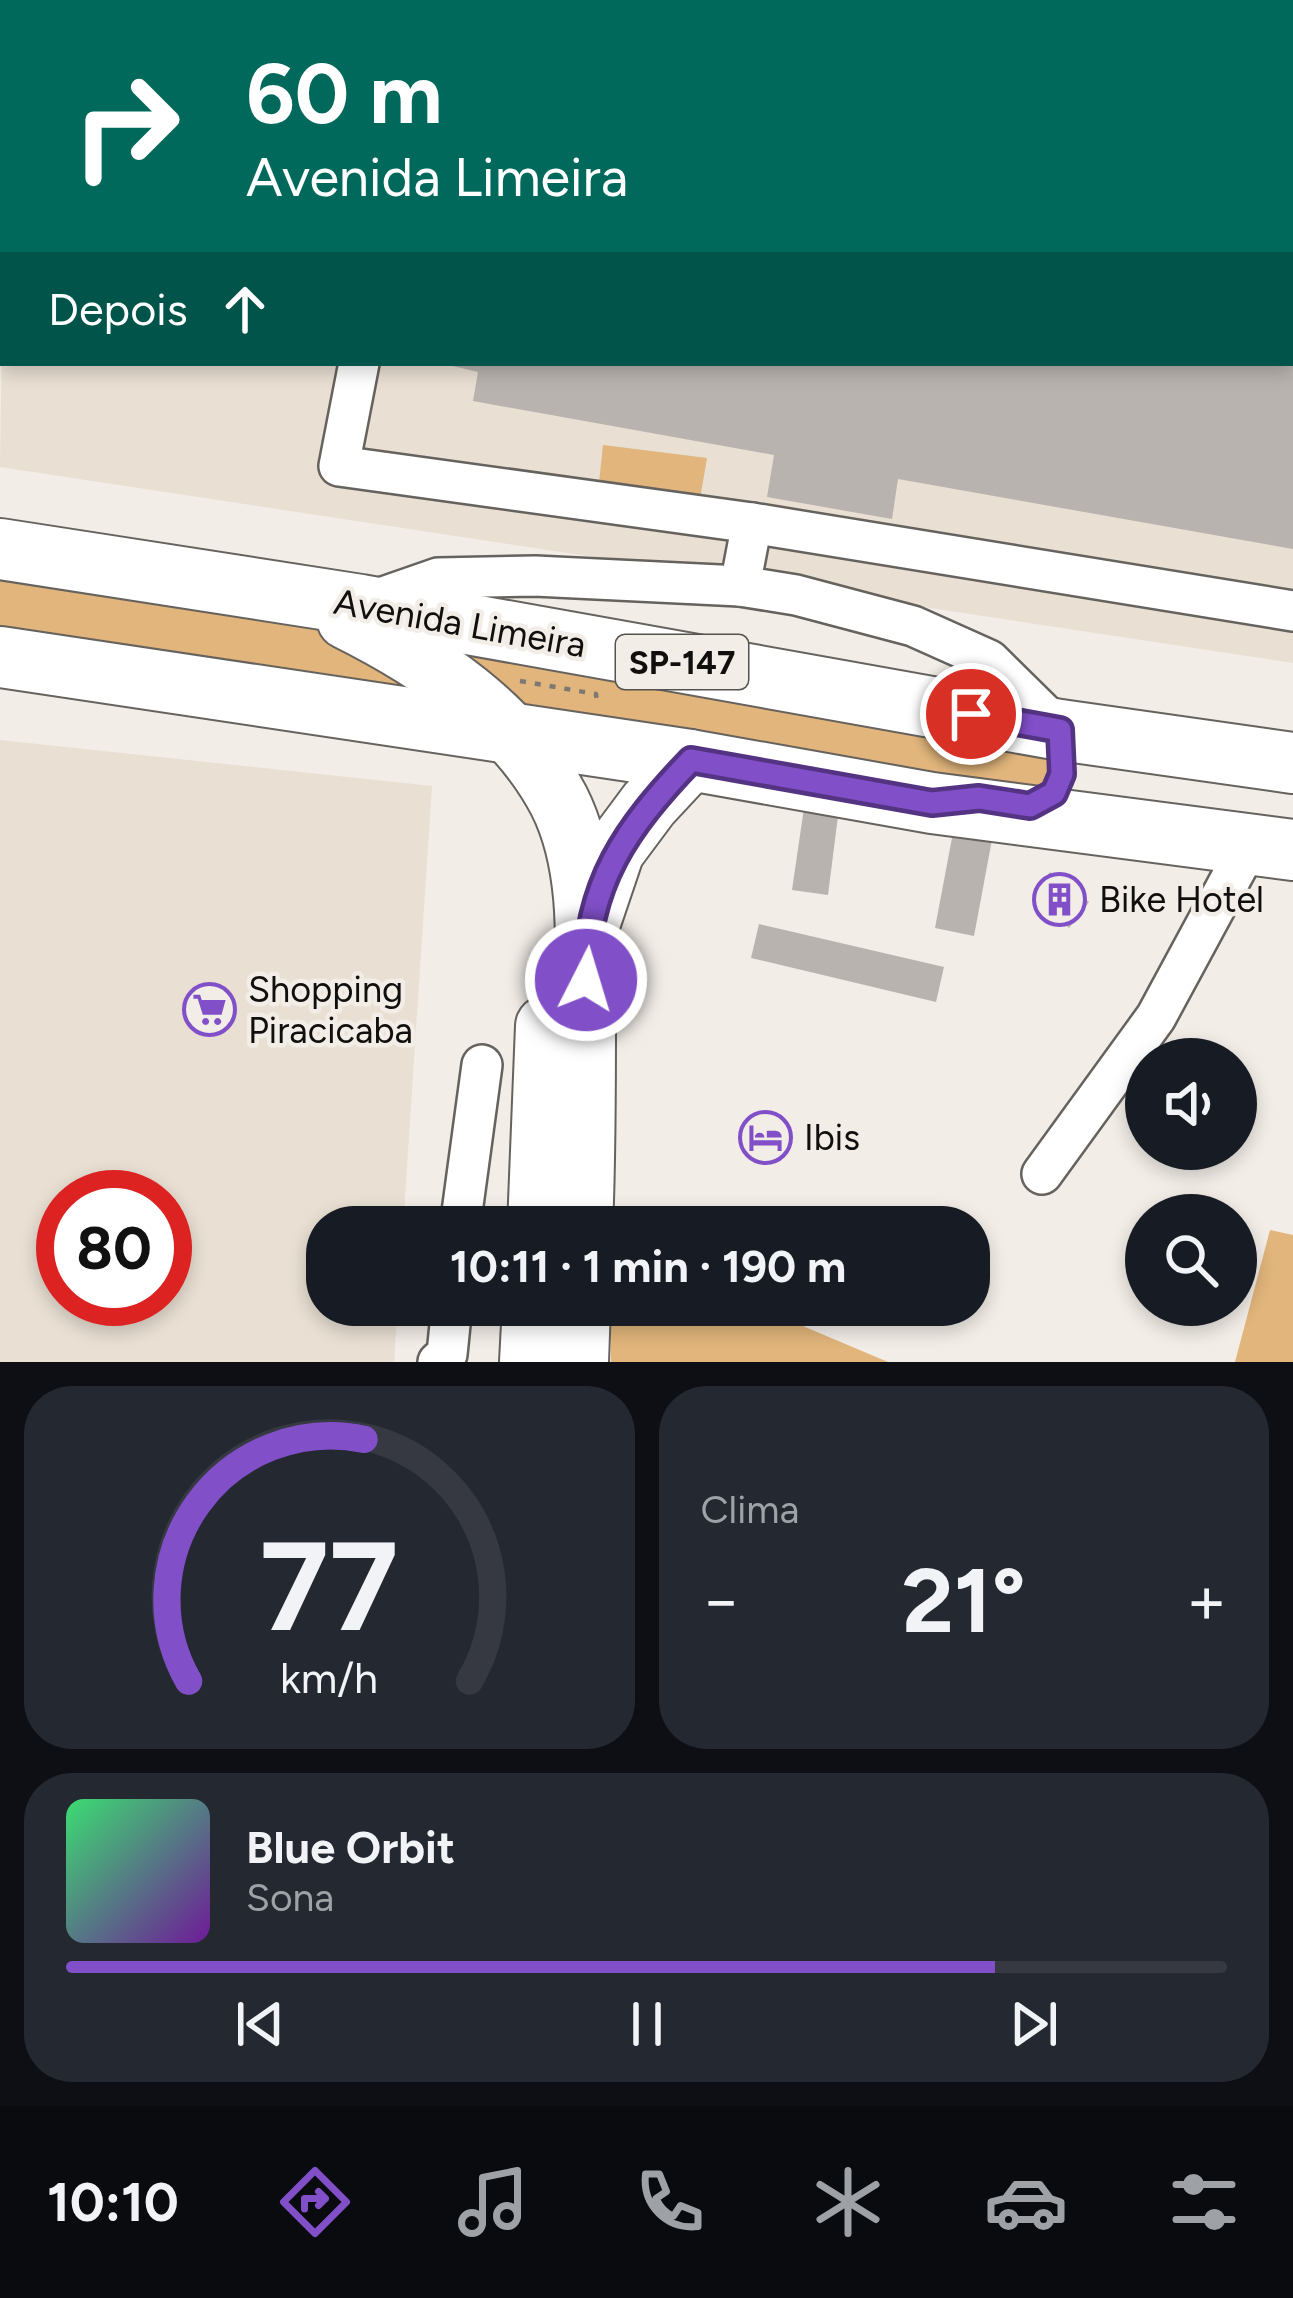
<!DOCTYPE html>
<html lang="pt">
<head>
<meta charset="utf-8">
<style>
  :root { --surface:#171b24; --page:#242831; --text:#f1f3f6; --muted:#9ea1a6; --line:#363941; --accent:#814fc8 }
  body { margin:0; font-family:Figtree,sans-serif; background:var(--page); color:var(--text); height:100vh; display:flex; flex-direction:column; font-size:45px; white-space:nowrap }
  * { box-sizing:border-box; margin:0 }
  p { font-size:39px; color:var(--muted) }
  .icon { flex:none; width:66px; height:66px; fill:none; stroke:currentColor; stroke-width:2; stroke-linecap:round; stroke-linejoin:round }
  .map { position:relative; height:1362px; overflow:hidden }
  .drawer { display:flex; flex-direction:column; gap:24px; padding:24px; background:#0d0f14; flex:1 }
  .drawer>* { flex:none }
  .hud { position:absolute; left:0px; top:0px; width:1293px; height:366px; box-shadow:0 6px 18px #0003; background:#00695c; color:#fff; overflow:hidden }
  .controls { position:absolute; left:1125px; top:1038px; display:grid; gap:24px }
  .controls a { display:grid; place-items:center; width:132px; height:132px; border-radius:50%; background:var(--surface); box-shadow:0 6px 18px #0003; font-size:60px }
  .speed { position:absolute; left:36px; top:1170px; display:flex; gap:24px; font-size:60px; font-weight:700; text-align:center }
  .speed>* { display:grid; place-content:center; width:156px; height:156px; border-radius:50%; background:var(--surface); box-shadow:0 6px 18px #0003; line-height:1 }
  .speed .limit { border:18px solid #d22; background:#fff; color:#111 }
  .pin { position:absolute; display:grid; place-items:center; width:102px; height:102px; color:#fff; margin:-51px; border:6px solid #fff; border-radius:50%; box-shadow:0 3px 12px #0007 }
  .me { position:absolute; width:132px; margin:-66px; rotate:5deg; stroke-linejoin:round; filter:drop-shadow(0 0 9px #0008) }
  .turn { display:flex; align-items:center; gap:42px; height:252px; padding:0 48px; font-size:54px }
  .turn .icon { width:156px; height:156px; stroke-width:2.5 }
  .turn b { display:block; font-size:84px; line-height:102px }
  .then { display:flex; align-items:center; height:114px; padding:0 48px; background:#0003; gap:24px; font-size:45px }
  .big { font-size:90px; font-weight:700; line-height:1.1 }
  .drawer .card { flex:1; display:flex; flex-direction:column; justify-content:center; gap:18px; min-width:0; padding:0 42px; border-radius:48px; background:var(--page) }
  .drawer .dial { align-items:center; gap:0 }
  .dial svg { height:312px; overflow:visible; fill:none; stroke:var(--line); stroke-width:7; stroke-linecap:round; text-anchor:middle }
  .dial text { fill:var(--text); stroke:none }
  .song { display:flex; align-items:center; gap:36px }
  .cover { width:144px; height:144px; border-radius:18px; background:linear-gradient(135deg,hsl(140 70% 55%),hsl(280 70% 35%)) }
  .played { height:12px; border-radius:6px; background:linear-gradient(90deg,var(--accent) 80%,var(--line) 80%) }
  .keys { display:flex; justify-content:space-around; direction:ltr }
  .heat { display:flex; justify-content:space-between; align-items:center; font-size:66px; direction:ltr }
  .drawer .tiles { flex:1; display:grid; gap:24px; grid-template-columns:1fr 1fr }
  .card:last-child { grid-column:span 2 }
  .trip { position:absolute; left:306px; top:1206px; width:684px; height:120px; border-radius:48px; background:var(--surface); box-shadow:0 6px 18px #0003; font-weight:700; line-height:120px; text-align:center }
  .tab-bar { display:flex; height:192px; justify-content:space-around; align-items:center; background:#090b0e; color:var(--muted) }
  .tab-bar .icon { width:84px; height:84px }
  .tab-bar .selected { color:var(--accent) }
  .tab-bar b { font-size:54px; color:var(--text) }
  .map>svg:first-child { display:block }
</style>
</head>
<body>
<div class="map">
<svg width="1293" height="1362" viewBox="0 0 1293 1362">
  <rect width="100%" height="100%" fill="#f2ede7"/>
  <g fill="#e9dfd3" fill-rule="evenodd">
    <path d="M555,0H1293V663L0,467L3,267V363H1290V3H549Z"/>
    <path d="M0,740L432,786L403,1227H327V1305H398L394,1362H0ZM165,1197V1299H63V1197Z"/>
  </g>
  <g fill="#e1b57b">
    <path d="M603,445L707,458L700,499L599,483Z"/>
    <path d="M0,549L1060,730L1062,774L1054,793L0,657Z"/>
    <path d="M1270,1230L1293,1235V1362H1235Z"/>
    <path d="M611,1305H753L888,1362H611Z"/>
  </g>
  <g fill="#b8b3ae">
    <path d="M440,363H1293V549L898,479L892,519L767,497L774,455L473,401L478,372Z"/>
    <path d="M805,801L839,808L828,895L792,890Z"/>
    <path d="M955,822L994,829L974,936L935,928Z"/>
    <path d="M1050,872L1089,902L1069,928L1032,896Z"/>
    <path d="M759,924L944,967L936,1002L751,958Z"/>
  </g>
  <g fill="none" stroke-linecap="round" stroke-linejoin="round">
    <defs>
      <g id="minor">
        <path d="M700,3L705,0"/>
        <path d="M937,3L938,0"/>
        <path d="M1217,3L1218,0"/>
        <path d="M359,363L339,466L752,523"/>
        <path d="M740,586L752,523L1293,611"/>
        <path d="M372,601L438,578L535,576L740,586L796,595L913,626L989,660L1060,730"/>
        <path d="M1042,1174L1156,1017L1249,845"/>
        <path d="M460,1227L482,1065"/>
        <path d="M438,1362L447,1354L452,1305"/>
      </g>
      <g id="highway">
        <path d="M0,549L361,605L1060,730L1293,763"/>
        <path d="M347,619C429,660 515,717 559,801C593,868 586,953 585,1026C585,1093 585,1160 582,1227"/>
        <path d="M0,657L690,760L932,803L1293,850"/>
        <path d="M591,919L614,851L649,804L690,760"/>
        <path d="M538,1227L546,1026"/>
        <path d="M530,1362L533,1305"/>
        <path d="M578,1362L580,1305"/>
      </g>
    </defs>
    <use href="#minor" stroke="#66625d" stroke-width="44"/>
    <use href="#highway" stroke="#66625d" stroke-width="64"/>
    <path stroke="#7c7874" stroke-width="4.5" stroke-dasharray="6 9" stroke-linecap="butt" d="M520,681L596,694L597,702"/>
    <use href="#minor" stroke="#fff" stroke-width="39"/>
    <use href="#highway" stroke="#fff" stroke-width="60"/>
  </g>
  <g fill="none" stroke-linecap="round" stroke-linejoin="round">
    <defs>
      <path id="route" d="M586,980C586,884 626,828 691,760L932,803L979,798L1030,806L1054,793L1062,774L1060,730L971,714"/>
    </defs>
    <use href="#route" stroke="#543382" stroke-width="30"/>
    <use href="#route" stroke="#814fc8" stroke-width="21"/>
  </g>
  <defs>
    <symbol id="building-ring" viewBox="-11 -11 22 22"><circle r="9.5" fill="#f2ede7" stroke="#814fc8" stroke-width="1.5"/><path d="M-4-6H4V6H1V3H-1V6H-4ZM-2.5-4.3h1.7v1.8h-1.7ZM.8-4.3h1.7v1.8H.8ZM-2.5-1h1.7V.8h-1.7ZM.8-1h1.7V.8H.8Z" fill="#814fc8"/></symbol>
    <symbol id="supermarket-ring" viewBox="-11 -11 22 22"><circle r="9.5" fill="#f2ede7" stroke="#814fc8" stroke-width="1.5"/><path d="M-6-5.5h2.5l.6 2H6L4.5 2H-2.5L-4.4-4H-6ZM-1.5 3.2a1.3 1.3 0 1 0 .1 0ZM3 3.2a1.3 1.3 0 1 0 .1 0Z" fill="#814fc8"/></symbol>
    <symbol id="hotel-ring" viewBox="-11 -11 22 22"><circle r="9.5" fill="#f2ede7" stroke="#814fc8" stroke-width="1.5"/><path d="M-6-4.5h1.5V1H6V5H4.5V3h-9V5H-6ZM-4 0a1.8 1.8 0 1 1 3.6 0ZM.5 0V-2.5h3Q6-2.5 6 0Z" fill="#814fc8"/></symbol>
  </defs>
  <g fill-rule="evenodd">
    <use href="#building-ring" x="1030" y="870" width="59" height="59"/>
    <use href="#supermarket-ring" x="180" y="980" width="59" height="59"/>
    <use href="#hotel-ring" x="736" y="1108" width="59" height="59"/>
  </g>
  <g text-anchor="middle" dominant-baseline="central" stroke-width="9" stroke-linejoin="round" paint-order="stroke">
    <rect fill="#f2ede7" stroke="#54524e" stroke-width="3" x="616" y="635" width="132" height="54" rx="9"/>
    <g font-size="33" font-weight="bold" fill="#110f0d">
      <text x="682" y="662">SP-147</text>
    </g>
    <g font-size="36" fill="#110f0d" stroke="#f2ede7">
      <text transform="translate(460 623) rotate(10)">Avenida Limeira</text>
    </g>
    <g font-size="36" fill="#110f0d" stroke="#f2ede7" text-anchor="start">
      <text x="1099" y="899">Bike Hotel</text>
      <text x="248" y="989">Shopping<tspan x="248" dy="41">Piracicaba</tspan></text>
      <text x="804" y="1137">Ibis</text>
    </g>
  </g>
</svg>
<div class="controls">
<a><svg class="icon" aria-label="sound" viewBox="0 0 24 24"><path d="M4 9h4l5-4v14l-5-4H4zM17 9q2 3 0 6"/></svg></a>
<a><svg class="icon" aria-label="search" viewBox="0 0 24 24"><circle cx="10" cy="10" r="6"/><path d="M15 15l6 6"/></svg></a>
</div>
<div class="speed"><div class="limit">80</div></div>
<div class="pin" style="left:971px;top:714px;background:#d93025"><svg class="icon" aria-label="arrive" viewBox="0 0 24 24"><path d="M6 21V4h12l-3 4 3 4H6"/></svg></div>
<svg class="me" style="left:586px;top:980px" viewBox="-20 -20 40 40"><circle r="17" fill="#814fc8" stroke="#fff" stroke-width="3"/><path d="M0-11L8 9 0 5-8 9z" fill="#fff"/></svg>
<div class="trip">10:11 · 1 min · 190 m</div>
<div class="hud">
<div class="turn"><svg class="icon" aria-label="right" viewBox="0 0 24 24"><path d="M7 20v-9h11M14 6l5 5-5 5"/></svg><div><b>60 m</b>Avenida Limeira</div></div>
<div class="then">Depois<svg class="icon" aria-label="ahead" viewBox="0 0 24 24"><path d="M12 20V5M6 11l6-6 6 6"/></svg></div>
</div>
</div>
<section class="drawer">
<div class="tiles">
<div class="card dial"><svg viewBox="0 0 100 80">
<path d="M14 69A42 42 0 1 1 86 69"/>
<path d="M14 69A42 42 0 0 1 59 7" stroke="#814fc8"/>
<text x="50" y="56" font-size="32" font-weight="700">77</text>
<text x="50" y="72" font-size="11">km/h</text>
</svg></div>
<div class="card"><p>Clima</p>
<div class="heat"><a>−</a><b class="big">21°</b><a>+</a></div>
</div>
<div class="card">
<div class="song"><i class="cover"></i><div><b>Blue Orbit</b><p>Sona</p></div></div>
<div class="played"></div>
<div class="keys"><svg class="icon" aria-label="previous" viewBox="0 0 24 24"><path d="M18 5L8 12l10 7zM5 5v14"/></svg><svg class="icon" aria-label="pause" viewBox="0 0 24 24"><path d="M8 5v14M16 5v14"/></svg><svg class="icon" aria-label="next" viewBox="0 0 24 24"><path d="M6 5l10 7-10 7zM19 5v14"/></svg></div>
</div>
</div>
</section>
<nav class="tab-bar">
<b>10:10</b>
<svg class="icon selected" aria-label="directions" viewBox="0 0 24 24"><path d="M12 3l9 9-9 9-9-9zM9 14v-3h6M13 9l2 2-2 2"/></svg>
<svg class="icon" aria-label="music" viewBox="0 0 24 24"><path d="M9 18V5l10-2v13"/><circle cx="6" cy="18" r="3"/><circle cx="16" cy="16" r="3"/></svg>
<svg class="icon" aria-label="phone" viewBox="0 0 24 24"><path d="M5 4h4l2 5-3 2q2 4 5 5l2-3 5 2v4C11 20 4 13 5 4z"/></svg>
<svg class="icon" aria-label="climate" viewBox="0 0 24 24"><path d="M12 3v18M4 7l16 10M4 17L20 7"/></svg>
<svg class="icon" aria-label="car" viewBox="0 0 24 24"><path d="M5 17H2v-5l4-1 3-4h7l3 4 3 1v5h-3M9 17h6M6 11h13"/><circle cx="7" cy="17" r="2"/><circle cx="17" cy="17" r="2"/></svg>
<svg class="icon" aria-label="filters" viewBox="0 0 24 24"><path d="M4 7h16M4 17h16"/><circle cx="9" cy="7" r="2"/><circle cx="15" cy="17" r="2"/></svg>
</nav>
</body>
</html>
